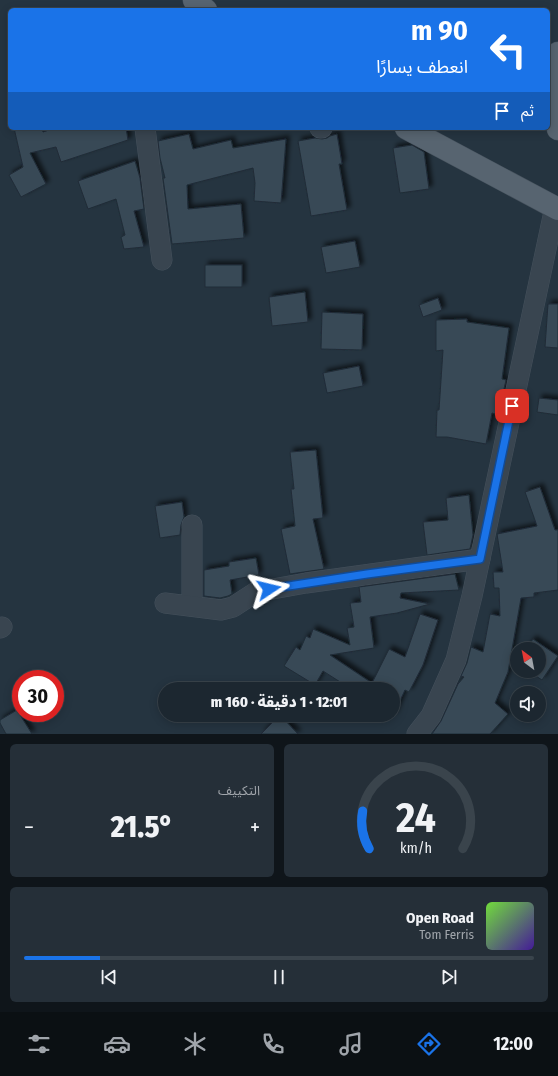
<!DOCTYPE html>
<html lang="ar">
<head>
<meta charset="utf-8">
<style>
  :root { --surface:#1c2730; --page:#252f38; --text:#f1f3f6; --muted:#a0a5ab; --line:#3a444c; --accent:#1a73e8 }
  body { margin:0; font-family:"Fira Sans Condensed","Noto Sans Arabic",sans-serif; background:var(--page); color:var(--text); direction:rtl; height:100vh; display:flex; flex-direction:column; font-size:15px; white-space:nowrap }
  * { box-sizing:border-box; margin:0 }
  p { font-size:13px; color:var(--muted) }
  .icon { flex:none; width:22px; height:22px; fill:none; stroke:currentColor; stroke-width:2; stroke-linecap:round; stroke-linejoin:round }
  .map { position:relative; height:734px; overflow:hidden; direction:ltr }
  .drawer { display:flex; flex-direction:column; gap:10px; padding:10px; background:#0f151a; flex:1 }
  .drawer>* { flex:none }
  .hud { position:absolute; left:8px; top:8px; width:542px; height:122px; border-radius:6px; box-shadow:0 2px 10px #0003,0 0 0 1px var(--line); direction:rtl; background:#1a73e8; color:#fff; overflow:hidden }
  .needle { width:26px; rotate:328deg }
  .controls { position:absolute; left:510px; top:642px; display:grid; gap:8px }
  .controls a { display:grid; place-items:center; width:36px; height:36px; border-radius:50%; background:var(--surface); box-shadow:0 2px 10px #0003,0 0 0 1px var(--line); font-size:20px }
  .speed { position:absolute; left:12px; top:670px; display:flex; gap:8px; font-size:20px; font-weight:700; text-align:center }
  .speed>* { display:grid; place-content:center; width:52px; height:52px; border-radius:50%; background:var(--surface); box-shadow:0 2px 10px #0003,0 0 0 1px var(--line); line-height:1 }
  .speed .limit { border:6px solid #d22; background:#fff; color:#111 }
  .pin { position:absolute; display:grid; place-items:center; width:34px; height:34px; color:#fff; margin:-17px; border-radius:8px; box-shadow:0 2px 6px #0006 }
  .me { position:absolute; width:44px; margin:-22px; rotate:80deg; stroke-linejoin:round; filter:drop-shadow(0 0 3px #0008) }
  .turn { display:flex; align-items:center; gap:14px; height:84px; padding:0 16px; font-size:18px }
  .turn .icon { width:52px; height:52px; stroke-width:2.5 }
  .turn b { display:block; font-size:28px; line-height:34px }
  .then { display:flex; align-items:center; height:38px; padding:0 16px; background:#0003; gap:8px; font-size:15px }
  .big { font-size:30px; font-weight:800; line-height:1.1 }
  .drawer .card { flex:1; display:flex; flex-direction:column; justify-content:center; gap:6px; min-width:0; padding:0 14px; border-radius:6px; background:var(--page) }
  .drawer .dial { align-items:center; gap:0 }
  .dial svg { height:104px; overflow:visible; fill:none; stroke:var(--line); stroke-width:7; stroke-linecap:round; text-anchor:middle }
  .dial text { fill:var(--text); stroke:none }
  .song { display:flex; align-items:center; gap:12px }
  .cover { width:48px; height:48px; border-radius:6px; background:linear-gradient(135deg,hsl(100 70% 55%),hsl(260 70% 35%)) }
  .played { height:4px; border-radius:2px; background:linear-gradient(90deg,var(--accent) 15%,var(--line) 15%) }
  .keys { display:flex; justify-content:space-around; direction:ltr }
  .heat { display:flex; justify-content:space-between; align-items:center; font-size:22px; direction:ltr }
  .drawer .tiles { flex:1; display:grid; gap:10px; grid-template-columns:1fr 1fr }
  .card:last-child { grid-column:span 2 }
  .trip { position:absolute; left:158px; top:682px; width:242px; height:40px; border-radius:20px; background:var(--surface); box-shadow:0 2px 10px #0003,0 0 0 1px var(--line); font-weight:800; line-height:40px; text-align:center; direction:rtl }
  .menu { display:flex; height:64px; justify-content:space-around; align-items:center; background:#0b1013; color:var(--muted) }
  .menu .icon { width:28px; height:28px }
  .menu .current { color:var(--accent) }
  .menu b { font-size:18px; color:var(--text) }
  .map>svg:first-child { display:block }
</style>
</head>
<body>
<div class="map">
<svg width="558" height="734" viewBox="0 0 558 734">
  <defs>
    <filter id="shadow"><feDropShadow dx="3.5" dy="-3.5" stdDeviation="2" flood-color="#0009"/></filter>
  </defs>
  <rect width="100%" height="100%" fill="#253440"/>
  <g fill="#374856" stroke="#202c37" filter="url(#shadow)">
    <path d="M14,128H42L43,132L55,128H126L128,140L61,162L56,147L30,153L46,184L21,197L9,175L23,167Z"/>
    <path d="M189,134L193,149L231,140L233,148L286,139L281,203L254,201L255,183L253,168L187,185L188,209L241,204L244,238L172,244L163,178H165L160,158L158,141Z"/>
    <path d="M337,134L342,164H339L347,210L311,216L298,141L315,138L322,139L327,138L330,136Z"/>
    <path d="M412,145L424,152L429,189L400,193L393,148Z"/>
    <path d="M135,161L140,178L144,209L134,211L144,247L124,249L121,237L125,235L116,199L88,209L78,181Z"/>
    <path d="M355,241L360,267L326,273L321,247Z"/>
    <rect x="205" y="265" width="37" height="22"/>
    <path d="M305,292L308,322L272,326L269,297Z"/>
    <path d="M438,298L442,310L423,317L419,305Z"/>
    <path d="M548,304H558V348L545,347Z"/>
    <path d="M322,312L363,314L362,350L321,349Z"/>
    <path d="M467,319V322L509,328L502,379L506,380L498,415L492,413L486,444L447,437H436L437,410H439L443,350L436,351V320Z"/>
    <path d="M359,366L363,386L327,393L323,373Z"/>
    <path d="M539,398L558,400V415L537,412Z"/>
    <path d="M316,450L323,518L313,519L324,569L290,574L281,529L295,526L291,489H294L290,452Z"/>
    <path d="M540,487L555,530H558V590L534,593V597L521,598L508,672L495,703L508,714L490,734H432L441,721L458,684L464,677L461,676L467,663L471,647L483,652L490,614L500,616L499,588H494L493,572H503L497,534L537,526L525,492Z"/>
    <path d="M469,495L473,535L470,549L427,555L423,522L448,520L446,498Z"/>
    <path d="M182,502L184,517L181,525L180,535L160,538L155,506Z"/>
    <path d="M256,558L259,575L230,580L232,594L228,596L220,598L204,596V570L229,566V562Z"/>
    <path d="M455,574L459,590L401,593L400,598L430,604L397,613L370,617L374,648L330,655L372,683L389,649L405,657L420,614L438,620L423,665L409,692L405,690L393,716V689H351L323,671L315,685L284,666L296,647L300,650L306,636L310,638L313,629L350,645L347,628L354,627L350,603L361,602L359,587Z"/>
    <path d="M533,639L558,656L542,680L528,671H539V649H526Z"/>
    <path d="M17,710L32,734H6L0,723V720Z"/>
    <path d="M280,715L298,734H261Z"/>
  </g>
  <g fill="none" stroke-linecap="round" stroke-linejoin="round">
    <defs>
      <g id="minor">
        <path d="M145,128L162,260"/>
        <path d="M320,128H322"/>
        <path d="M192,525V606"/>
        <path d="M165,603L221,610L233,607L256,592L306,583L480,559"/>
        <path d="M0,628L2,627"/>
        <path d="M417,734L431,716L456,660L472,596L555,207"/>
      </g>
      <g id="major">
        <path d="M194,0L206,10"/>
        <path d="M558,53L554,82L558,129"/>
        <path d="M406,128L558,209"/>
      </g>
    </defs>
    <use href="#minor" stroke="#45515c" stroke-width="21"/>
    <use href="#major" stroke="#45515c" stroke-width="23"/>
    <use href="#minor" stroke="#394550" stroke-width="20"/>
    <use href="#major" stroke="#576470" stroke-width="22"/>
  </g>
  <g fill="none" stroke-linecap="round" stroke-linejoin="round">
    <defs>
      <path id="route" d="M269,589L367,574L480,559L512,406"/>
    </defs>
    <use href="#route" stroke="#114b97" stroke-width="10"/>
    <use href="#route" stroke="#1a73e8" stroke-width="7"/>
  </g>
</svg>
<div class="controls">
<a><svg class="needle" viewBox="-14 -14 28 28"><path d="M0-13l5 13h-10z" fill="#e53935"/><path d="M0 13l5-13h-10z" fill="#a0a5ab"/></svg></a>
<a><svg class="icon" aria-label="sound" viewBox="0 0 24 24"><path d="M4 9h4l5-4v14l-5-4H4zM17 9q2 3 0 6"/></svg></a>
</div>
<div class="speed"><div class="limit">30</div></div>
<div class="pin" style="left:512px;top:406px;background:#d93025"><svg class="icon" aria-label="arrive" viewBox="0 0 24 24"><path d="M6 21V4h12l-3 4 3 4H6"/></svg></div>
<svg class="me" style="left:269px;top:589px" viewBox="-20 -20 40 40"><path d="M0-17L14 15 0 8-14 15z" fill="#1a73e8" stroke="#fff" stroke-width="4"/></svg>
<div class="trip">12:01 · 1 دقيقة · 160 m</div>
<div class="hud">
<div class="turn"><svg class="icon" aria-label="left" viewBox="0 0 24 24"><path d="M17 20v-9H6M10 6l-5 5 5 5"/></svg><div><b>90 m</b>انعطف يسارًا</div></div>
<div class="then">ثم<svg class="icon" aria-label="arrive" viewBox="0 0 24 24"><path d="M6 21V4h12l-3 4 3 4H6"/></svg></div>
</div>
</div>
<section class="drawer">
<div class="tiles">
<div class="card dial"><svg viewBox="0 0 100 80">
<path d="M14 69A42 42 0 1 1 86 69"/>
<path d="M14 69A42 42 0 0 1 9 40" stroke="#1a73e8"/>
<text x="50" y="56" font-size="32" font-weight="700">24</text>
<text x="50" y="72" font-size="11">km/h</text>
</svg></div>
<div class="card"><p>التكييف</p>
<div class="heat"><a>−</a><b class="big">21.5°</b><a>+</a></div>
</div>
<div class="card">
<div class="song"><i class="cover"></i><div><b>Open Road</b><p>Tom Ferris</p></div></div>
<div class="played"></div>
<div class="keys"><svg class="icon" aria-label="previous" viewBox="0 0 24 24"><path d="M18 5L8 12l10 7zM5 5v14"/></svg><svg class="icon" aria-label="pause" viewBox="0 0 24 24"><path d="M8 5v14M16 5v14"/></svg><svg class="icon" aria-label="next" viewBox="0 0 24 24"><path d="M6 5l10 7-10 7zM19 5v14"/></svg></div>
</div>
</div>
</section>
<nav class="menu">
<b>12:00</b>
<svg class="icon current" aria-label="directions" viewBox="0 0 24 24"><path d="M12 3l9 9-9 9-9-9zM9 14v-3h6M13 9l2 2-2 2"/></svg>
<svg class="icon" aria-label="music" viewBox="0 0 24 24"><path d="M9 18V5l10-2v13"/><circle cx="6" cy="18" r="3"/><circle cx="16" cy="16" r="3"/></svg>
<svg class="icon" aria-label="phone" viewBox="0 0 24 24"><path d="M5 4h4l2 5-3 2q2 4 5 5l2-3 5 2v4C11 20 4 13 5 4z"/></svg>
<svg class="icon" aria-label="climate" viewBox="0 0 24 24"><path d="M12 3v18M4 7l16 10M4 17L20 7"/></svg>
<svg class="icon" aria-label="car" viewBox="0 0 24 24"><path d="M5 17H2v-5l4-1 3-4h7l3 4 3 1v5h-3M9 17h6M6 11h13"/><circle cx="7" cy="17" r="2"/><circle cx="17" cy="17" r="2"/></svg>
<svg class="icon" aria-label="filters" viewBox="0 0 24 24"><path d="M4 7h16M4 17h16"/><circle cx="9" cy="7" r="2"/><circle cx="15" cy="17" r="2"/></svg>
</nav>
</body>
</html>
